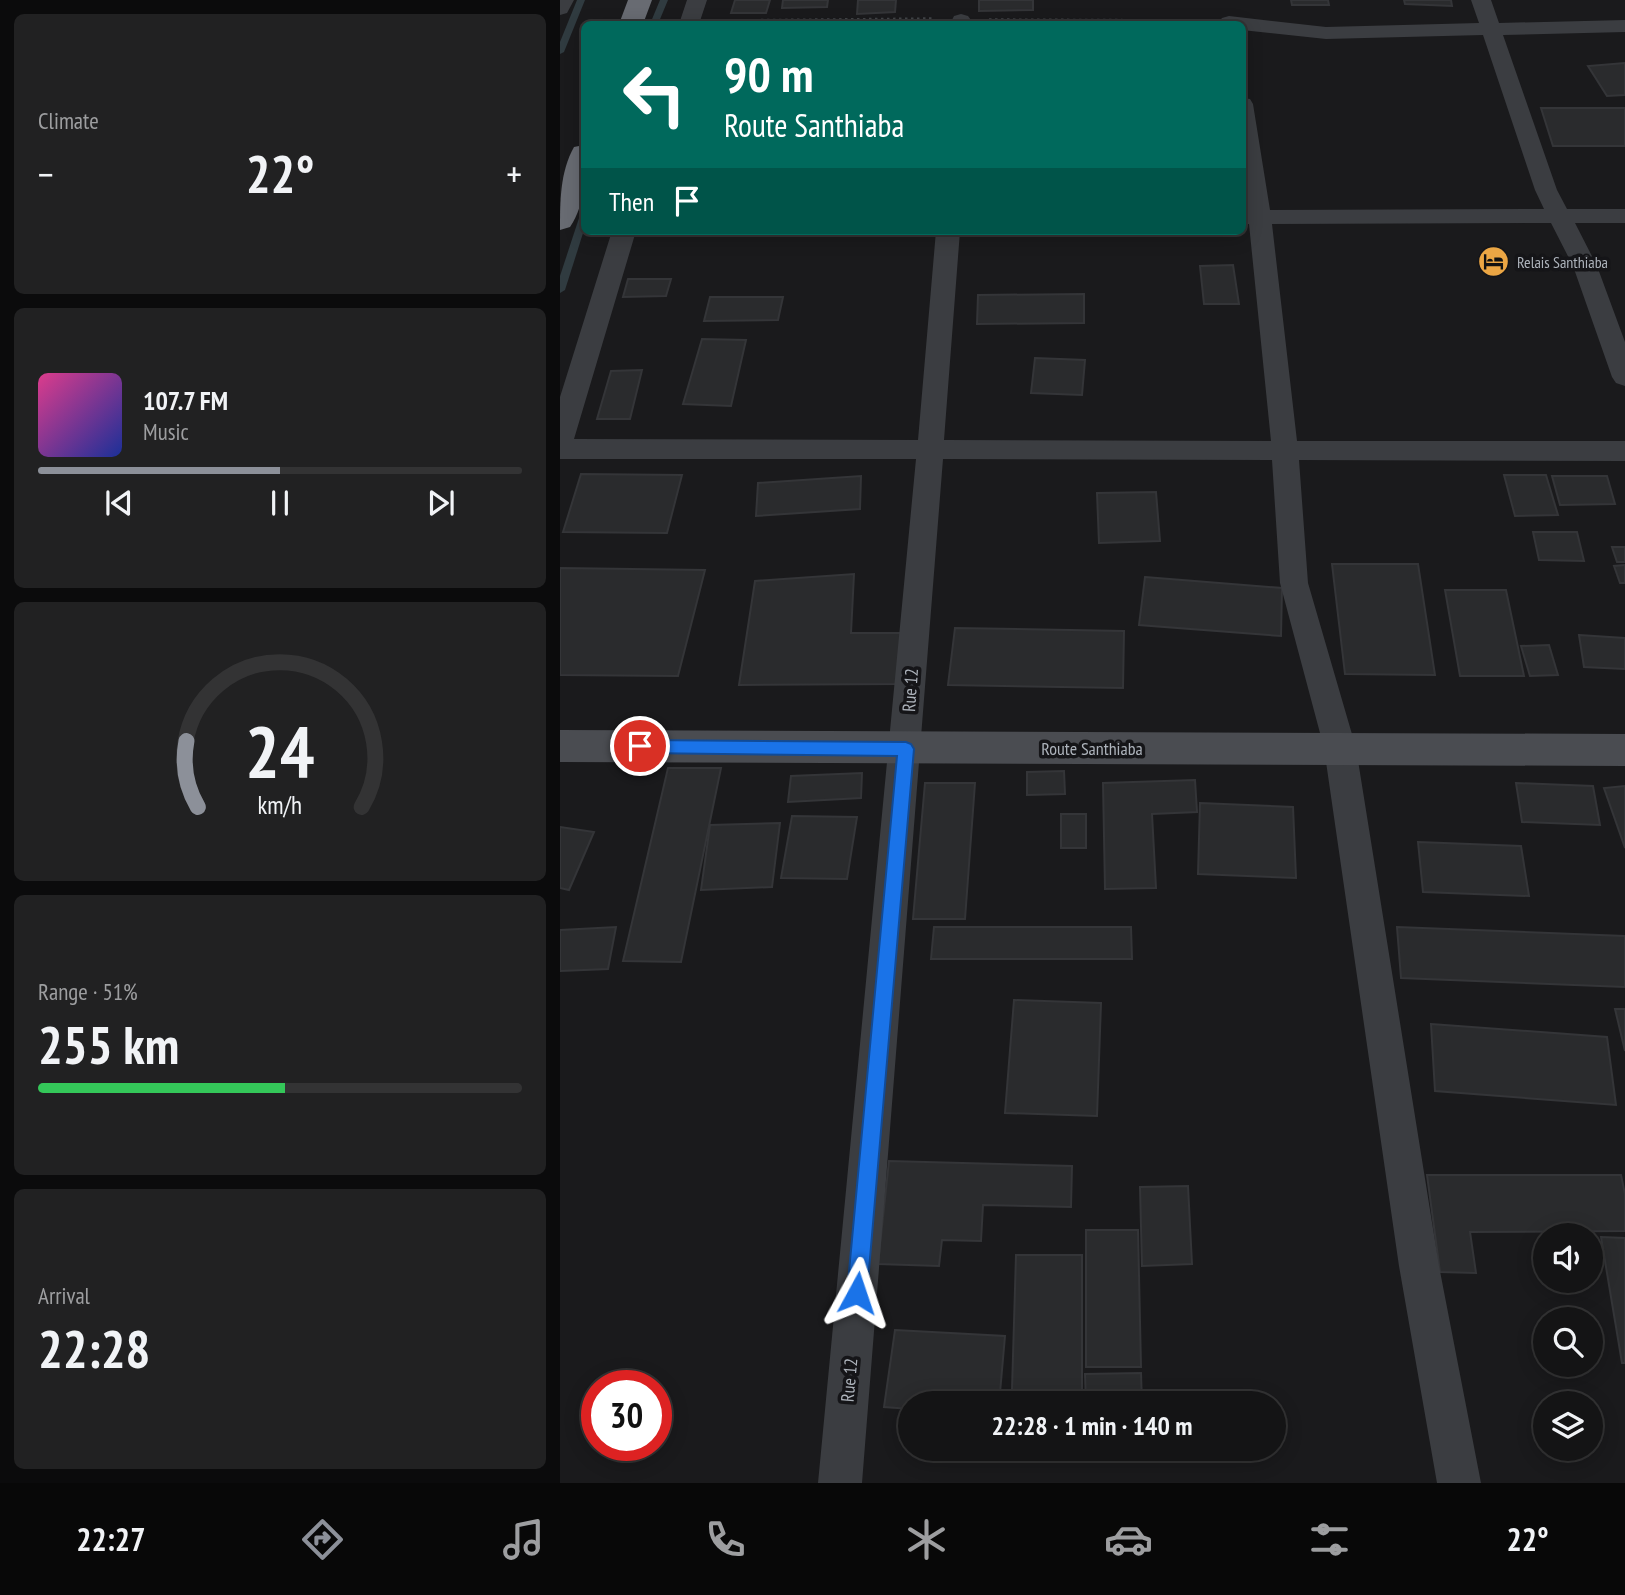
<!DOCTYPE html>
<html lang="en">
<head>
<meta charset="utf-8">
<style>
  :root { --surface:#141415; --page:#212122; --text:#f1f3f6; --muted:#9d9ea0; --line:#333334; --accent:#8c9099 }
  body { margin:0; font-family:"PT Sans Narrow",sans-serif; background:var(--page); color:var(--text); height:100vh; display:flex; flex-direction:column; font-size:26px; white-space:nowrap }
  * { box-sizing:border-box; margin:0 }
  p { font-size:23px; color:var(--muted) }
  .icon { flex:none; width:38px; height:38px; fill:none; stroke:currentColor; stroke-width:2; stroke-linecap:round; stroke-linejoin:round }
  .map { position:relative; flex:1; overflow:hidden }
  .side { display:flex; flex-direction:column; gap:14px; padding:14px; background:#0b0b0c; width:560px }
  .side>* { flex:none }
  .top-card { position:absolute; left:21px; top:21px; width:665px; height:214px; border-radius:10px; box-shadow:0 4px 18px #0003,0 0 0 2px var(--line); background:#00695c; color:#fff; overflow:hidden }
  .controls { position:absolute; left:973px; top:1223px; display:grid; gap:14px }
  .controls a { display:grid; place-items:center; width:70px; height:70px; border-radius:50%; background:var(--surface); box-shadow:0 4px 18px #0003,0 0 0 2px var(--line); font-size:35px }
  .speed { position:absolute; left:21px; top:1370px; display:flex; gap:14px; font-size:35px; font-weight:700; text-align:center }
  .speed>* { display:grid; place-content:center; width:91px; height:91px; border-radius:50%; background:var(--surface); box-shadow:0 4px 18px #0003,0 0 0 2px var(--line); line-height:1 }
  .speed .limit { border:10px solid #d22; background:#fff; color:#111 }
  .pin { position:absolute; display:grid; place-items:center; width:60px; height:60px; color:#fff; margin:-30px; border:4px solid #fff; border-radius:50%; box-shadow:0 2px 7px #0007 }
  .me { position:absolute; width:77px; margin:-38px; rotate:5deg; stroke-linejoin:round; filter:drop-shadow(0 0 5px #0008) }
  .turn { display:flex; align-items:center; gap:24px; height:147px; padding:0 28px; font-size:32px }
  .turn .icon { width:91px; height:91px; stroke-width:2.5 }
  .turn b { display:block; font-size:49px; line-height:60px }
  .then { display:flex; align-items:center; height:66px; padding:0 28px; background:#0003; gap:14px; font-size:26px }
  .big { font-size:52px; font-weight:700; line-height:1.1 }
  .side .tile { flex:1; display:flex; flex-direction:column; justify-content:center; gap:10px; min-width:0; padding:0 24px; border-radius:10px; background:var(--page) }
  .side .dial { align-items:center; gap:0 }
  .dial svg { height:182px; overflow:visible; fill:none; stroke:var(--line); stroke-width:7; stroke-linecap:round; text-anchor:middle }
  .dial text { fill:var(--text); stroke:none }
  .song { display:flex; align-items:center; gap:21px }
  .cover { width:84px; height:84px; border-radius:10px; background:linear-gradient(135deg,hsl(330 70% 55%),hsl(230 70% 35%)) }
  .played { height:7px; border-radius:4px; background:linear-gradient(90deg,var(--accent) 50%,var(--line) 50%) }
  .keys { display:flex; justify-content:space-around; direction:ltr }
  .heat { display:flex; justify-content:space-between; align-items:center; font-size:38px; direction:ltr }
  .charge { height:10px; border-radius:5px; background:linear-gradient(90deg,#34c759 51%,var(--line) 0) }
  .trip { position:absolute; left:338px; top:1391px; width:388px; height:70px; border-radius:35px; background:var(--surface); box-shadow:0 4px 18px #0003,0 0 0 2px var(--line); font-weight:700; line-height:70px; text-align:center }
  .menu { display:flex; height:112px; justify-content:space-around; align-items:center; background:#080808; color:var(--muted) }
  .menu .icon { width:49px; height:49px }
  .menu .current { color:var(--accent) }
  .menu b { font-size:32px; color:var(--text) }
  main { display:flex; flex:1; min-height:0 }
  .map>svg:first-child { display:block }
</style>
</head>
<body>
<main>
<section class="side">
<div class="tile"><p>Climate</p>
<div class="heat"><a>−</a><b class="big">22°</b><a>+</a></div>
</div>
<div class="tile">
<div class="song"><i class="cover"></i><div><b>107.7 FM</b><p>Music</p></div></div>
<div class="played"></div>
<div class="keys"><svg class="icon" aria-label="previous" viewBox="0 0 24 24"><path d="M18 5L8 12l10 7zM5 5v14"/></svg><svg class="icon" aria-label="pause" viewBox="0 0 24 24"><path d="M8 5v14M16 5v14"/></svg><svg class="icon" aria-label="next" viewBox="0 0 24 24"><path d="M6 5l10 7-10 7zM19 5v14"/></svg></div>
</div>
<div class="tile dial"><svg viewBox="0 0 100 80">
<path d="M14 69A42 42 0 1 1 86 69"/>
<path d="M14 69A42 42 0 0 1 9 40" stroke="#8c9099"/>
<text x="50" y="56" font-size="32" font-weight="700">24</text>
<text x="50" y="72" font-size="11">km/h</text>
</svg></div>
<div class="tile"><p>Range · 51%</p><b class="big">255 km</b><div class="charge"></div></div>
<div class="tile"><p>Arrival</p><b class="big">22:28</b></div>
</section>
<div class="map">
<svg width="1065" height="1483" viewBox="0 0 1065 1483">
  <rect width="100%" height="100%" fill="#1a1a1c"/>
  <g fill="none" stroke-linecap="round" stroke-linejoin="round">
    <g fill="#303b40" fill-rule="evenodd">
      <path d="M17,0H25L4,52L0,54V42Z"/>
      <path d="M100,0H108L98,24H90Z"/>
      <path d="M24,215V230L5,290L0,293V276L19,218Z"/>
    </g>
  </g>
  <g fill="#2a2b2d" stroke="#343538" stroke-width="2">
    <path d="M175,0H210L206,13H171Z"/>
    <path d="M223,0H268L267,7L222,8Z"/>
    <path d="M298,0H336L335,12L297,14Z"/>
    <path d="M419,0H473V10L419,11Z"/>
    <path d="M731,0H768L769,5H732Z"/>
    <path d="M844,0H891L892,6L845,4Z"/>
    <path d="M1065,63V95L1047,96L1028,66Z"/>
    <path d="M981,108H1065V146H993Z"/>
    <path d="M673,265L679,304H644L640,266Z"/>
    <path d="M68,279H111L106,296L63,297Z"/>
    <path d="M524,294V323L417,324L418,295Z"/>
    <path d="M150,297H223L218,320L144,321Z"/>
    <path d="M142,339L186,340L171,406L123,404Z"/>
    <path d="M475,358L525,360L522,395L471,393Z"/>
    <path d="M82,370L70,419H37L51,371Z"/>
    <path d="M21,474L122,475L107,533L3,532Z"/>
    <path d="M944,475H986L998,515L955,516Z"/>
    <path d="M301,476L300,509L196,516L198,483Z"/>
    <path d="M992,476H1047L1055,504L1000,505Z"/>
    <path d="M596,492L600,541L539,543L537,493Z"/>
    <path d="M973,532H1017L1024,561L979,560Z"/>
    <path d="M1052,547H1065V562H1057Z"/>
    <path d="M772,564H858L875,675L785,674Z"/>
    <path d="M1065,565V583H1060L1054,566Z"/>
    <path d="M0,568L145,570L118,676L0,675Z"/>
    <path d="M294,574L291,633H345L340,684L179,685L195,581Z"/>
    <path d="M585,577L722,588L721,636L579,625Z"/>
    <path d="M885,590H946L964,676H900Z"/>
    <path d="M395,628L564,631L563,688L388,685Z"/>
    <path d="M1019,635L1065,638V669L1024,667Z"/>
    <path d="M989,645L998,675L970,676L961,646Z"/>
    <path d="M108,768H161L121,962L63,961Z"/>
    <path d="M504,771L505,794L467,795V772Z"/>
    <path d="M302,773L301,798L228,802L231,776Z"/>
    <path d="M635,780L637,812L592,814L596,888L545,889L543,783Z"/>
    <path d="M365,783H415L405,919H353Z"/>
    <path d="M956,783L1033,786L1040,825L962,822Z"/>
    <path d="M1065,786V848L1044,788Z"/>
    <path d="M640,803L733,807L736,878L638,874Z"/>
    <rect x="501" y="814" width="25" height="34"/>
    <path d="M232,816L297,817L287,879L221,878Z"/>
    <path d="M220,823L212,887L141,890L150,825Z"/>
    <path d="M0,827L34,832L9,890L0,888Z"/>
    <path d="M858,842L961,846L969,896L863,892Z"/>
    <path d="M56,927L48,969L0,971V930Z"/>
    <path d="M374,927H571L572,959H371Z"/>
    <path d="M837,927L1065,936V987L841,978Z"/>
    <path d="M454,1000L541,1003L537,1116L445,1113Z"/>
    <path d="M1055,1009H1065V1051Z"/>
    <path d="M871,1024L1047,1037L1056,1105L875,1091Z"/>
    <path d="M329,1161L512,1166L511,1207L423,1205L421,1241L382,1240L379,1266L318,1264Z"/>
    <path d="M867,1175H1061L1065,1194V1231L910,1232L916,1273L880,1272Z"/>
    <path d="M628,1186L632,1264L582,1266L580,1187Z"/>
    <path d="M526,1230H578L581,1367H526Z"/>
    <path d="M1041,1237L1065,1238V1363H1062Z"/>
    <path d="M456,1255H522V1390H452Z"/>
    <path d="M335,1330L445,1336L439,1404H350V1409L324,1407Z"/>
    <path d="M581,1373L582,1404H526L525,1374Z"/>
  </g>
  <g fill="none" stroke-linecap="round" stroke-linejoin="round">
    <g stroke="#414448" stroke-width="3.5" stroke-dasharray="2.5 3.5" stroke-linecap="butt">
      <path d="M429,20L641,21"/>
      <path d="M159,21L375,19"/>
    </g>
    <g fill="#3b3d41" fill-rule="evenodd">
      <path d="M0,0H14L7,13L0,15Z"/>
      <path d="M127,0H147L139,24H119Z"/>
      <path d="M911,0H931L939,23L1065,20V32L943,35L997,190L1007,209H1065V223H1015L1037,266L1065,342V386L1056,383L1052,377L1013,266L991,223L712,224L737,441H1065V461L739,460L748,583L796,748L879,1266L921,1483H877L839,1266L764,748L720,583L712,460L383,459L302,1483H258L356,459H0V397L52,231H76L14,439L358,440L376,231H400L384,440L711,441L689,224H682V210H687L682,178V98L690,99L693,104L710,210L984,209L975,190L923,35L766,39L682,30V24H661L659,22L662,18L669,16L766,27L919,23Z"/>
      <path d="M401,14L408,16L411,20L410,24H390L394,16Z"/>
    </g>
    <path fill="#4a4c51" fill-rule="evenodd" d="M0,730L1065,734V766L0,762Z"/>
    <g fill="#686b72" fill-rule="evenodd">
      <path d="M68,0H92L83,24H59Z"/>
      <path d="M24,145C27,172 26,203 10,227L0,230C0,201 0,172 14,147Z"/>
    </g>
  </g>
  <path fill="#1a73e8" stroke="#114b97" stroke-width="2" d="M80,740L346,742L351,744L354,749L307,1293L304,1300L297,1303L290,1300L287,1293L337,756L80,753L74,751L72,746L74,742Z"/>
  <defs>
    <symbol id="hotel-disc" viewBox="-11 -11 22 22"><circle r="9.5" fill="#eba644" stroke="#151518"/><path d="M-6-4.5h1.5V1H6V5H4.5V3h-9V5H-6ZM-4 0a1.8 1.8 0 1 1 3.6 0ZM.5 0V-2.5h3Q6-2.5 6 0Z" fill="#111"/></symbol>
  </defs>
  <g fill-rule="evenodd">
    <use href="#hotel-disc" x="916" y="244" width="35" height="35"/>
  </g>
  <g text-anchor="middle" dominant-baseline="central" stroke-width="7" stroke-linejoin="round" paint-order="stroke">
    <g font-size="16" fill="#adb3bb" stroke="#151518" text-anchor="start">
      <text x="957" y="262">Relais Santhiaba</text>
    </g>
    <g font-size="18" fill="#adb3bb" stroke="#151518">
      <text transform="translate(350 690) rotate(-86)">Rue 12</text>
      <text x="532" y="748">Route Santhiaba</text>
      <text transform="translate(289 1380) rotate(-85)">Rue 12</text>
    </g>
  </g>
</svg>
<div class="controls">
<a><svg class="icon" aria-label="sound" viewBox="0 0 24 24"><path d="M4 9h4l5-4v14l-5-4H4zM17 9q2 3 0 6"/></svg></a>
<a><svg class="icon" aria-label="search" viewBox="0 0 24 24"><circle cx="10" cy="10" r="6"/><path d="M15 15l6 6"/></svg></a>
<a><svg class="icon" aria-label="layers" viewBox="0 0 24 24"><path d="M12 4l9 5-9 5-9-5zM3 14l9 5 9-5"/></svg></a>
</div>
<div class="speed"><div class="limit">30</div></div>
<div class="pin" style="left:80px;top:746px;background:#d93025"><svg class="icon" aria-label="arrive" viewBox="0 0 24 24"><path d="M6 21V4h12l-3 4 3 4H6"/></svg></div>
<svg class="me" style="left:297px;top:1293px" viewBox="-20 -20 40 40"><path d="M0-17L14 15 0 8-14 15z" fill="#1a73e8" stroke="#fff" stroke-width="4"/></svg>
<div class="trip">22:28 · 1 min · 140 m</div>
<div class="top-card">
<div class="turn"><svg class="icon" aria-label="left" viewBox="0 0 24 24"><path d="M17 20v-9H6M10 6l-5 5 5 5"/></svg><div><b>90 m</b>Route Santhiaba</div></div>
<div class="then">Then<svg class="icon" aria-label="arrive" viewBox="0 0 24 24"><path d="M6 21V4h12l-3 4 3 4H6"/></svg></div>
</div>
</div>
</main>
<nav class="menu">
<b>22:27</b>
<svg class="icon current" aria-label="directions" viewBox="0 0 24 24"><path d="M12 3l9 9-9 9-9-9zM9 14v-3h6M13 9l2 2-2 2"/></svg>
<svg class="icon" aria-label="music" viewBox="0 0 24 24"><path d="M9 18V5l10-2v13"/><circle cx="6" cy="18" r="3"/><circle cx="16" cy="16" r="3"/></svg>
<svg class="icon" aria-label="phone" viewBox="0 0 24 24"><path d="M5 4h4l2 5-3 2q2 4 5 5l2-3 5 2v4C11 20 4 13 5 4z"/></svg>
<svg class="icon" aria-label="climate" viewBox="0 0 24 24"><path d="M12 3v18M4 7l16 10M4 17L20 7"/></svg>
<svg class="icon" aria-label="car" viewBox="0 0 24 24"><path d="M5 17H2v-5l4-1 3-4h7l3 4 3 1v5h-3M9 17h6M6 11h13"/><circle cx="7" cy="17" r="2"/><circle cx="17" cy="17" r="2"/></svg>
<svg class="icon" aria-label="filters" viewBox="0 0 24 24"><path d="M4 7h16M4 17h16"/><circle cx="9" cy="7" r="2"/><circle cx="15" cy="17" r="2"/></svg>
<b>22°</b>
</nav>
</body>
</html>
